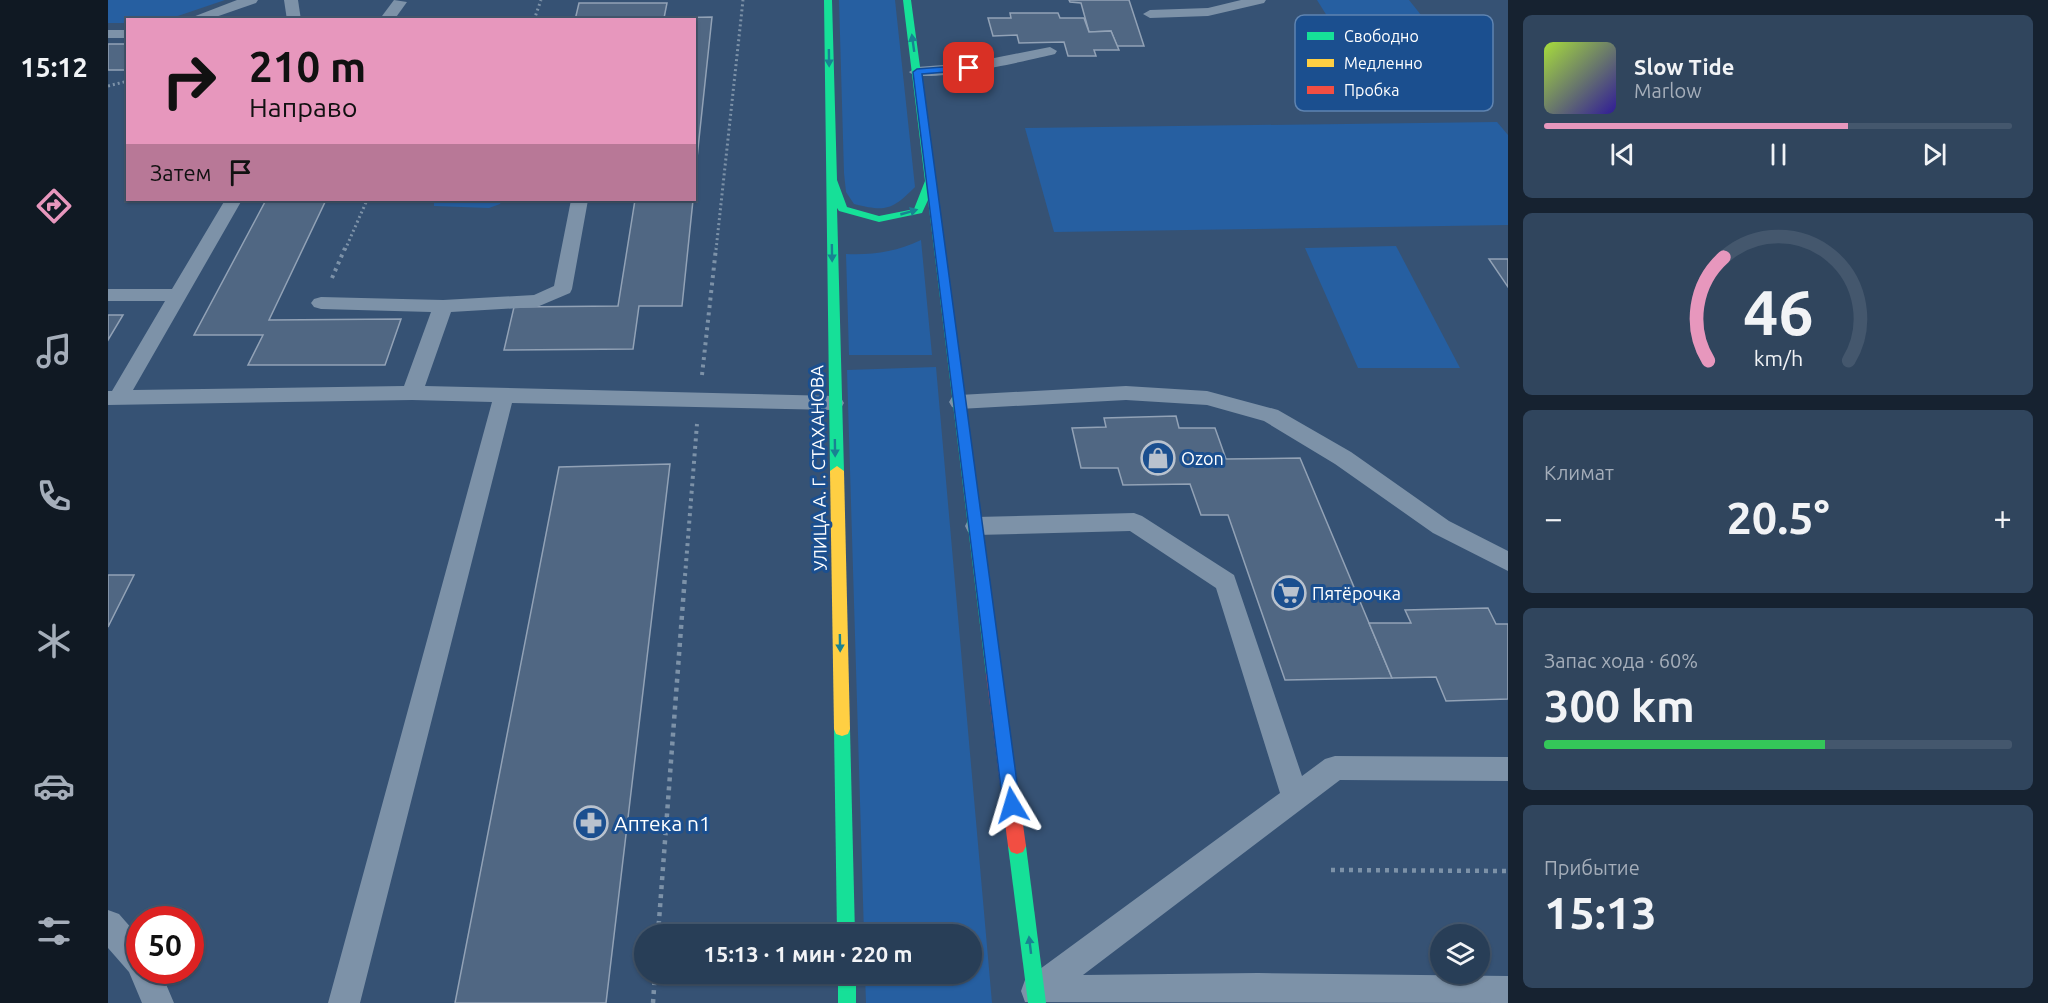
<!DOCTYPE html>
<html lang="ru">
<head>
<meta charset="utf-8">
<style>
  :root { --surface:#283e57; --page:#30455d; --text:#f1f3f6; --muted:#a5aeba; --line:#44576d; --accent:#e797bd }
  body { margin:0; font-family:Ubuntu,sans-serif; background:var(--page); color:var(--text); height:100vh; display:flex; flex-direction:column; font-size:22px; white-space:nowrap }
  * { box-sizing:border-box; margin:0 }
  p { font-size:20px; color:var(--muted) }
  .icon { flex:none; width:33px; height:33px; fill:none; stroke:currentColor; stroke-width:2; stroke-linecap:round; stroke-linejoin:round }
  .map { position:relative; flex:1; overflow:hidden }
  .details { display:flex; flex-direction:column; gap:15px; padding:15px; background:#162230; width:540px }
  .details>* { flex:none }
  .banner { position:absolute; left:18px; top:18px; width:570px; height:183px; border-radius:0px; box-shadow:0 2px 4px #0004,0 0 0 2px var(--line); background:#e797bd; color:#111; overflow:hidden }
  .buttons { position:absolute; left:1322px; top:924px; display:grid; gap:12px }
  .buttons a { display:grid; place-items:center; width:60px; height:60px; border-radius:50%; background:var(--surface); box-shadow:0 2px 4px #0004,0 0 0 2px var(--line); font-size:30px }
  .speed { position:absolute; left:18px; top:906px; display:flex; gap:12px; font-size:30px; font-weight:700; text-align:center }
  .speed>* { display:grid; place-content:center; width:78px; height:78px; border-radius:50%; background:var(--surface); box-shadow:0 2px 4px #0004,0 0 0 2px var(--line); line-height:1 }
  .speed .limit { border:9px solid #d22; background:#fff; color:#111 }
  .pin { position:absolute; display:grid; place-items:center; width:51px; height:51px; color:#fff; margin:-26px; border-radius:12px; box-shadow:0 3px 9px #0006 }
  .me { position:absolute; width:66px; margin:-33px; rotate:353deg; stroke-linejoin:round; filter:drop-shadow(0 0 4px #0008) }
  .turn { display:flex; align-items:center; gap:21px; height:126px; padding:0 24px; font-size:27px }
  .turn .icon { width:78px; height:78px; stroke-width:2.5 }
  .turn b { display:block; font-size:42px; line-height:51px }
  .then { display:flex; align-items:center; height:57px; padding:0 24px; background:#0003; gap:12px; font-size:22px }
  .big { font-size:45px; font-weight:600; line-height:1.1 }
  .details .widget { flex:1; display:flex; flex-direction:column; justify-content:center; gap:9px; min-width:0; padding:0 21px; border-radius:9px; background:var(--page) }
  .details .dial { align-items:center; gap:0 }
  .dial svg { height:156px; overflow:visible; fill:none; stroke:var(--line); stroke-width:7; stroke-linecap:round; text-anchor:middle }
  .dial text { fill:var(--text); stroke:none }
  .song { display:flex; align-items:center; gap:18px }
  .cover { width:72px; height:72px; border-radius:9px; background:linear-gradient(135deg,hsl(80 70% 55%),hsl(250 70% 35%)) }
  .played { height:6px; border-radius:3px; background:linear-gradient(90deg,var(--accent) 65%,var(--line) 65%) }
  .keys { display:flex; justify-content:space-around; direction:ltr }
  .heat { display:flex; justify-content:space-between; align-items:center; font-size:33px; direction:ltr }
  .charge { height:9px; border-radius:4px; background:linear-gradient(90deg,#34c759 60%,var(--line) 0) }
  .trip { position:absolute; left:526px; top:924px; width:348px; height:60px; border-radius:30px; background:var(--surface); box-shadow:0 2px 4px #0004,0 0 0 2px var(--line); font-weight:600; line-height:60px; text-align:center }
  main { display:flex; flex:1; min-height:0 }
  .dock { display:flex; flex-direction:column; width:108px; justify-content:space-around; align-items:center; background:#101923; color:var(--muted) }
  .dock .icon { width:42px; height:42px }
  .dock .on { color:var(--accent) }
  .dock b { font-size:27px; color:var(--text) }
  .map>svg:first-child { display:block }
</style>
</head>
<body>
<main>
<nav class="dock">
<b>15:12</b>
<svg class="icon on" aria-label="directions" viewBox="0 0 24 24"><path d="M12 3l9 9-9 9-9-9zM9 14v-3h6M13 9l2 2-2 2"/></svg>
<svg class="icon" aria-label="music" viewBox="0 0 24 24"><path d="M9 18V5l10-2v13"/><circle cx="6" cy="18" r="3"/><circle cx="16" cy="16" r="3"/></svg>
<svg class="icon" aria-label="phone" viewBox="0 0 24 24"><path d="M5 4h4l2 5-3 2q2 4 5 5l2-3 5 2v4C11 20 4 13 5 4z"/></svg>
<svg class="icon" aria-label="climate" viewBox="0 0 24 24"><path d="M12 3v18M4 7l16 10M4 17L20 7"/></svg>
<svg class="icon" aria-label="car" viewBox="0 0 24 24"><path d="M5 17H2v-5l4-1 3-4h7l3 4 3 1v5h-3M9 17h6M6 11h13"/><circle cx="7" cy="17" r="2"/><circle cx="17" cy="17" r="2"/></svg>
<svg class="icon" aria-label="filters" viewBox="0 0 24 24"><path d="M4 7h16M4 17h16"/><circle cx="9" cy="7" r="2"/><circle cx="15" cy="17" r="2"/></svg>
</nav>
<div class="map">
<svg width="1400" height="1003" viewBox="0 0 1400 1003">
  <rect width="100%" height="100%" fill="#365274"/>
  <g fill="#265fa1">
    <path d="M0,0H117L61,19L20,20L19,23H0Z"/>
    <path d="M731,0H787L807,187C784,210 778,212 746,204L738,192L736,173Z"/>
    <path d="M1209,0H1301L1341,50L1331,58H1259L1241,51Z"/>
    <path d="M1389,122L1400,135V225L946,232L917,128Z"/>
    <path d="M326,200H394L392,204L381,208L326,206Z"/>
    <path d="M813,240L824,355H741L738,254C766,255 787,252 813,240Z"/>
    <path d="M1288,246L1352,368H1250L1197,248Z"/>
    <path d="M828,367L884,1003H758L757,974H864V934H756L739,370Z"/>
  </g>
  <g fill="#506783" stroke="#92a2b6" stroke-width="1.5">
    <path d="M961,0H1021L1036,46H1009L1003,31L981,32L973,3L962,2Z"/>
    <path d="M471,3H559L556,18L604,17L586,186V20H467Z"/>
    <path d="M902,13H950L952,18H976L981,32L1003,31L1011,50H986L988,56H960L956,42L911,43L909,35L885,36L880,18H903Z"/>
    <rect x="0" y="44" width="20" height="26"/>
    <path d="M158,200H218L161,320L293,319L277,365H140L155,335H86Z"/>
    <path d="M527,200H585L574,306H531L525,349L396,350L406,307L510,306Z"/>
    <path d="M1381,259H1400V287Z"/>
    <path d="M0,315H15L0,340Z"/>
    <path d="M1068,416L1071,428H1107L1118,459L1192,458L1284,678L1177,680L1120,515H1093L1082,484L1015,485L1010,468H973L964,428L998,427L996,418Z"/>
    <path d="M562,464L498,1003H347L451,467Z"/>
    <path d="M0,575H26L0,627Z"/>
    <path d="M1380,608L1388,624H1400V699L1338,701L1328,677L1284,678L1261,623H1303L1297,610Z"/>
  </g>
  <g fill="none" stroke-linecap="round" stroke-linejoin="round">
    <g stroke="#7d92a8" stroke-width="3" stroke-dasharray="2 3" stroke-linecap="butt">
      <path d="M426,20L433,0"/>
      <path d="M0,86L20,81"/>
      <path d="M237,250L259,200"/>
      <path d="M608,250L635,0"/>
    </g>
    <g stroke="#7d92a8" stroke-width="4" stroke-dasharray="3 4.5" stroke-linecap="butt">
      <path d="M224,278L237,248"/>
      <path d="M594,375L608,248"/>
      <path d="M577,576L589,424"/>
    </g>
    <g stroke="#7d92a8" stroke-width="4.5" stroke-dasharray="4 5" stroke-linecap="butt">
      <path d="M1223,870L1400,871"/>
      <path d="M550,934L577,575"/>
      <path d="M545,1003L547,974"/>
    </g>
    <g fill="#7d92a8" fill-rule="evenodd">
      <path d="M129,0H150L148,3L99,20H77Z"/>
      <path d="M176,0H190L193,20H179Z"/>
      <path d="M286,0L299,2L286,20H271Z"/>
      <path d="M1133,0H1158L1156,3L1100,16L1042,18L1035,14L1042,10L1100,8Z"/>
      <rect x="0" y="30" width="20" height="8"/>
      <path d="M942,47L949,51L947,54C926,59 813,86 801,72L809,67L861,63Z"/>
      <path d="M117,200H134L25,390L296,386L323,312L213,309L206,307L203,303L206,299L213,297L335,300L426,295L446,286L463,200H480L464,289L462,293L429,307L343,312L317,386L726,396L733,398L736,403L733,408L726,410L404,403L252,1003H220L384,402L304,400L0,405V391H4L57,301H0V289H64Z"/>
      <path d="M1018,386L1099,391L1170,410L1243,452L1341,521L1400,551V571L1325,533L1227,464L1156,421L1099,405L1018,400L851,409L844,407L841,402L844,397L851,395Z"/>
      <path d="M1026,513L1034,516L1126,575L1194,776L1217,759L1227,756L1400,757V781L1232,780L975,975L1150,973L1400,976V1003L917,1002L913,991L917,980L1172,793L1108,588L1022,531L868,535L860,532L857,526L860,520L868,517Z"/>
      <path d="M0,910L11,914L32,938V970H52L66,1003H34L21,972L0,948Z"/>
    </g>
    <g fill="#16e098" fill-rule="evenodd">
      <path d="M716,0H724L729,180L739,207L771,216L806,209L817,181L795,0H803L894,674L891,679L886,681L881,679L878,674L820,200L814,213L771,222L731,211L729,208L736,471L729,476L722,471Z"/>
      <path d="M734,722L740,724L742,729L747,934H729L726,729L728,724Z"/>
      <path d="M909,838L915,840L918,846L938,1003H920L900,846L903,840Z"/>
      <rect x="730" y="974" width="18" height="29"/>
    </g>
    <path fill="#ffcf43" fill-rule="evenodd" d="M729,466L736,471L742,729L740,734L734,736L728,734L726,729L722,471Z"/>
    <path fill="#f24e42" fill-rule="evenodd" d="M886,667L891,669L894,674L918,846L915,852L909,854L903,852L900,846L878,674L881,669Z"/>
  </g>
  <defs><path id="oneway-solid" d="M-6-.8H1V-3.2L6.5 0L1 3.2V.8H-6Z" transform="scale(1.5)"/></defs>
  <g fill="#198292">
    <use href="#oneway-solid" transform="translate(805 43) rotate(-98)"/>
    <use href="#oneway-solid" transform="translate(721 58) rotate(89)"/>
    <use href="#oneway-solid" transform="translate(801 212) rotate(-16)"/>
    <use href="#oneway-solid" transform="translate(724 253) rotate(89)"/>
    <use href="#oneway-solid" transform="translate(727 448) rotate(89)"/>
    <use href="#oneway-solid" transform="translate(732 643) rotate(89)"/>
    <use href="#oneway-solid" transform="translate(922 945) rotate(-97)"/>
  </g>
  <path fill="#1a73e8" stroke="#114b97" stroke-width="1.5" d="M861,65L864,66V70L814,74L912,805L910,810L904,813L898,810L895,805L805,72L809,69Z"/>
  <defs>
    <symbol id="shop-ring" viewBox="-11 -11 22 22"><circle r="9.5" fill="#1b4f8f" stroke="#b9c2ce" stroke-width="1.5"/><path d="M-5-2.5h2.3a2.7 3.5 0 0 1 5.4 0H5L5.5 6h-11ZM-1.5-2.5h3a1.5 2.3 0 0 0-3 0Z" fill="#b9c2ce"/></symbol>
    <symbol id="supermarket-ring" viewBox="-11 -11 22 22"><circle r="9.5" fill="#1b4f8f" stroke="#b9c2ce" stroke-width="1.5"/><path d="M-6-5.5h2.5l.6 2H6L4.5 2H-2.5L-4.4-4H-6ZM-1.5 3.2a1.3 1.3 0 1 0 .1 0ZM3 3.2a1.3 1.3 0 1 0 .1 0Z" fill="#b9c2ce"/></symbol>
    <symbol id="pharmacy-ring" viewBox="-11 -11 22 22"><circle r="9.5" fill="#1b4f8f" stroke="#b9c2ce" stroke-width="1.5"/><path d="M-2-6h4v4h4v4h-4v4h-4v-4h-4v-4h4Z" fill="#b9c2ce"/></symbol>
  </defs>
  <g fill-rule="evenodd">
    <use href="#shop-ring" x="1031" y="439" width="38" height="38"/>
    <use href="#supermarket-ring" x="1162" y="574" width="38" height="38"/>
    <use href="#pharmacy-ring" x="464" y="804" width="38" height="38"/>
  </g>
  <g text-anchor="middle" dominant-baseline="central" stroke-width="6" stroke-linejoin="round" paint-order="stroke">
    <g font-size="18" fill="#fff" stroke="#1b4f8f" text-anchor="start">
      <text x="1073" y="458">Ozon</text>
      <text x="1204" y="593">Пятёрочка</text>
    </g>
    <g font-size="18" fill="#fff" stroke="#1b4f8f">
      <text transform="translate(710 468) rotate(-91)">УЛИЦА А. Г. СТАХАНОВА</text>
    </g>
    <g font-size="21" fill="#fff" stroke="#1b4f8f" text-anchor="start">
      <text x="506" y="823">Аптека n1</text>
    </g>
  </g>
  <rect x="1187" y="15" width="198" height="96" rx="9" fill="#1b4f8f" stroke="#5f84b1" stroke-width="1.5"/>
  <rect x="1199" y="32" width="27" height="8" fill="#16e098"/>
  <rect x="1199" y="59" width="27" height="8" fill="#ffcf43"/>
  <rect x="1199" y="86" width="27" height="8" fill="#f24e42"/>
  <g font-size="16" fill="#fff">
    <text x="1236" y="42">Свободно</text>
    <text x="1236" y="69">Медленно</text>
    <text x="1236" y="96">Пробка</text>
  </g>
</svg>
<div class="buttons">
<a><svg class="icon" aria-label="layers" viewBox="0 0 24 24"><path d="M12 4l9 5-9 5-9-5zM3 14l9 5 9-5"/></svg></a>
</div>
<div class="speed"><div class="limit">50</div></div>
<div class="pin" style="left:861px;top:68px;background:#d93025"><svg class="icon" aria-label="arrive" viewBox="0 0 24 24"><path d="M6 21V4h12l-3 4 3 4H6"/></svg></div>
<svg class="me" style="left:904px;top:805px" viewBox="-20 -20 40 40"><path d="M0-17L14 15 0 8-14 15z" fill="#1a73e8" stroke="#fff" stroke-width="4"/></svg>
<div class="trip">15:13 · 1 мин · 220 m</div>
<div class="banner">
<div class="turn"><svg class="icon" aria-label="right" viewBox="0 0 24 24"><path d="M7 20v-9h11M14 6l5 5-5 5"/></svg><div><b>210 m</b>Направо</div></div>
<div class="then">Затем<svg class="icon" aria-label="arrive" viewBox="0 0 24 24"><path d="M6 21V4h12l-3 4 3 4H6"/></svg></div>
</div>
</div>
<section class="details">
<div class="widget">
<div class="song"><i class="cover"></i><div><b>Slow Tide</b><p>Marlow</p></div></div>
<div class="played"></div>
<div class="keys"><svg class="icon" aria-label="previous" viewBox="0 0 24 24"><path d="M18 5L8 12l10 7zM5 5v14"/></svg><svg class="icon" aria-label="pause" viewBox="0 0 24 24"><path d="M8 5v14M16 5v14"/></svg><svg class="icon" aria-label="next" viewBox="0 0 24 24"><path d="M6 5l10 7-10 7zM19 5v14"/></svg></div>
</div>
<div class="widget dial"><svg viewBox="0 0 100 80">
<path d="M14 69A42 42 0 1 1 86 69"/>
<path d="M14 69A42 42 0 0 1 22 16" stroke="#e797bd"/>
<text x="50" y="56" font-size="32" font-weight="700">46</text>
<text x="50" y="72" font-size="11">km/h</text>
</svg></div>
<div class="widget"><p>Климат</p>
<div class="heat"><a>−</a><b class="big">20.5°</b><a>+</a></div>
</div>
<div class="widget"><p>Запас хода · 60%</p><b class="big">300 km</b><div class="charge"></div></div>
<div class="widget"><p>Прибытие</p><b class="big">15:13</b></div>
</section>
</main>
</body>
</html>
